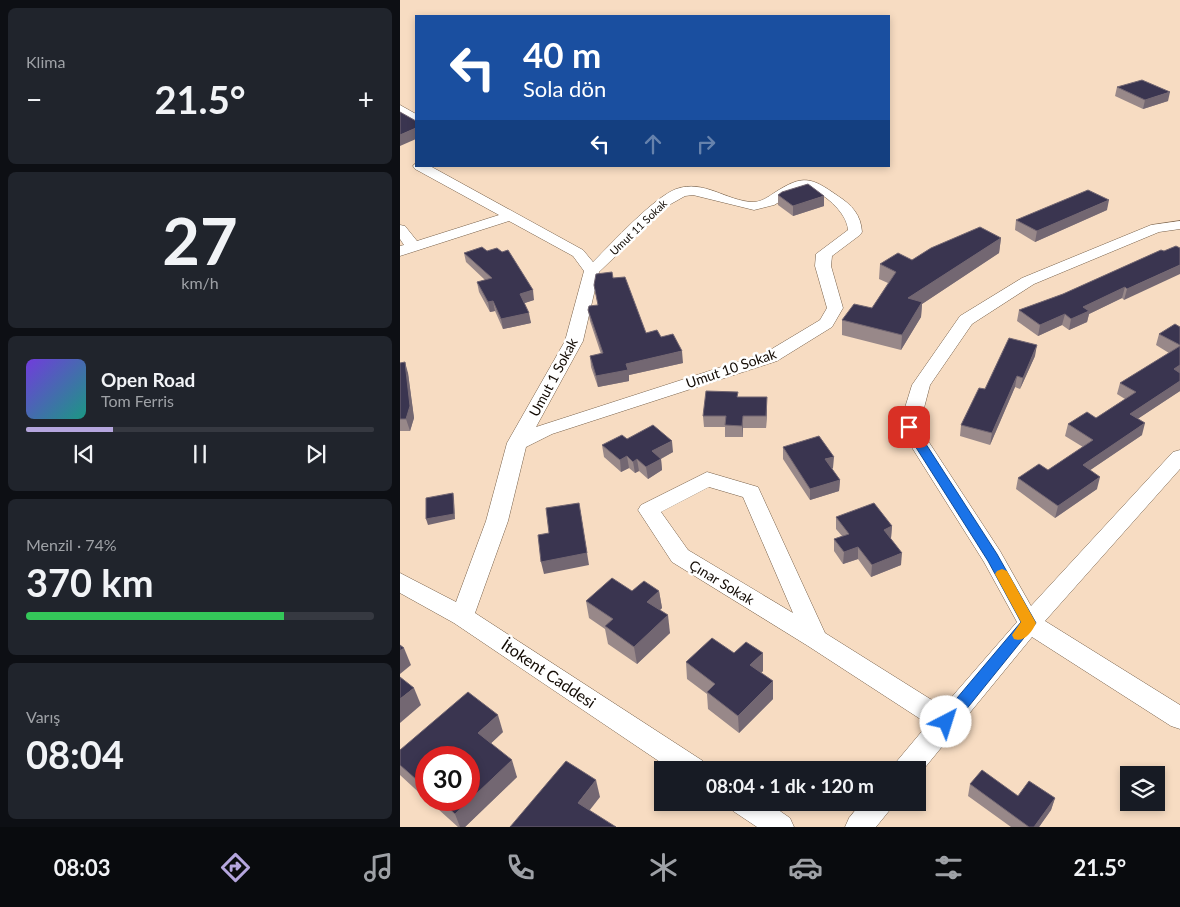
<!DOCTYPE html>
<html lang="tr">
<head>
<meta charset="utf-8">
<style>
  :root { --surface:#171b24; --page:#20242c; --text:#f1f3f6; --muted:#9ea1a6; --line:#363941; --accent:#b5a6de }
  body { margin:0; font-family:Lato,sans-serif; background:var(--page); color:var(--text); height:100vh; display:flex; flex-direction:column; font-size:19px; white-space:nowrap }
  * { box-sizing:border-box; margin:0 }
  p { font-size:16px; color:var(--muted) }
  .icon { flex:none; width:28px; height:28px; fill:none; stroke:currentColor; stroke-width:2; stroke-linecap:round; stroke-linejoin:round }
  .map { position:relative; flex:1; overflow:hidden }
  .panel { display:flex; flex-direction:column; gap:8px; padding:8px; background:#0d0f14; width:400px }
  .panel>* { flex:none }
  .hud { position:absolute; left:15px; top:15px; width:475px; height:152px; border-radius:0px; box-shadow:0 2px 8px #0003; background:#1a4fa0; color:#fff; overflow:hidden }
  .fabs { position:absolute; left:720px; top:766px; display:grid; gap:10px }
  .fabs a { display:grid; place-items:center; width:45px; height:45px; border-radius:0px; background:var(--surface); box-shadow:0 2px 8px #0003; font-size:25px }
  .speed { position:absolute; left:15px; top:746px; display:flex; gap:10px; font-size:25px; font-weight:700; text-align:center }
  .speed>* { display:grid; place-content:center; width:65px; height:65px; border-radius:50%; background:var(--surface); box-shadow:0 2px 8px #0003; line-height:1 }
  .speed .limit { border:8px solid #d22; background:#fff; color:#111 }
  .pin { position:absolute; display:grid; place-items:center; width:42px; height:42px; color:#fff; margin:-21px; border-radius:10px; box-shadow:0 2px 8px #0006 }
  .me { position:absolute; width:55px; margin:-28px; rotate:40deg; stroke-linejoin:round; filter:drop-shadow(0 0 4px #0008) }
  .turn { display:flex; align-items:center; gap:18px; height:105px; padding:0 25px; font-size:22px }
  .turn .icon { width:65px; height:65px; stroke-width:2.5 }
  .turn b { display:block; font-size:35px; line-height:42px }
  .lanes { display:flex; align-items:center; height:48px; padding:0 25px; background:#0003; justify-content:center; gap:25px; direction:ltr }
  .lanes .off { opacity:.35 }
  .big { font-size:38px; font-weight:700; line-height:1.1 }
  .panel .widget { flex:1; display:flex; flex-direction:column; justify-content:center; gap:8px; min-width:0; padding:0 18px; border-radius:8px; background:var(--page) }
  .panel .dial { align-items:center; gap:0 }
  .dial b { font-size:65px; line-height:1 }
  .song { display:flex; align-items:center; gap:15px }
  .cover { width:60px; height:60px; border-radius:8px; background:linear-gradient(135deg,hsl(260 70% 55%),hsl(170 70% 35%)) }
  .played { height:5px; border-radius:2px; background:linear-gradient(90deg,var(--accent) 25%,var(--line) 25%) }
  .keys { display:flex; justify-content:space-around; direction:ltr }
  .heat { display:flex; justify-content:space-between; align-items:center; font-size:28px; direction:ltr }
  .charge { height:8px; border-radius:4px; background:linear-gradient(90deg,#34c759 74%,var(--line) 0) }
  .trip { position:absolute; left:254px; top:761px; width:272px; height:50px; border-radius:0px; background:var(--surface); box-shadow:0 2px 8px #0003; font-weight:700; line-height:50px; text-align:center }
  .menu { display:flex; height:80px; justify-content:space-around; align-items:center; background:#090b0e; color:var(--muted) }
  .menu .icon { width:35px; height:35px }
  .menu .active { color:var(--accent) }
  .menu b { font-size:22px; color:var(--text) }
  main { display:flex; flex:1; min-height:0 }
  .map>svg:first-child { display:block }
</style>
</head>
<body>
<main>
<section class="panel">
<div class="widget"><p>Klima</p>
<div class="heat"><a>−</a><b class="big">21.5°</b><a>+</a></div>
</div>
<div class="widget dial"><b>27</b><p>km/h</p></div>
<div class="widget">
<div class="song"><i class="cover"></i><div><b>Open Road</b><p>Tom Ferris</p></div></div>
<div class="played"></div>
<div class="keys"><svg class="icon" aria-label="previous" viewBox="0 0 24 24"><path d="M18 5L8 12l10 7zM5 5v14"/></svg><svg class="icon" aria-label="pause" viewBox="0 0 24 24"><path d="M8 5v14M16 5v14"/></svg><svg class="icon" aria-label="next" viewBox="0 0 24 24"><path d="M6 5l10 7-10 7zM19 5v14"/></svg></div>
</div>
<div class="widget"><p>Menzil · 74%</p><b class="big">370 km</b><div class="charge"></div></div>
<div class="widget"><p>Varış</p><b class="big">08:04</b></div>
</section>
<div class="map">
<svg width="780" height="827" viewBox="0 0 780 827">
  <rect width="100%" height="100%" fill="#f7dcc2"/>
  <g fill="none" stroke-linecap="round" stroke-linejoin="round">
    <defs>
      <g id="minor">
        <path d="M0,105L16,114V123L0,114Z"/>
        <path d="M16,163V166H30L183,250L193,262C212,243 253,198 276,189C304,179 326,201 353,202C361,202 368,197 374,193C403,174 411,177 438,196C452,205 461,215 462,232L460,235L432,256L431,266L443,308L432,327L377,361L152,434L126,447L108,521L75,613L303,761L307,770H272L54,623L0,593V573L56,602L86,521L107,443L165,341L184,271L173,256L109,221L0,256V246L4,245L0,239V225L5,226L17,241L99,215L15,169L13,166ZM405,187C422,191 447,212 448,230L416,254L415,266L427,308L420,320L365,353L136,427L183,341L199,272L269,205L285,196L293,195L354,210L374,205Z"/>
        <path d="M780,221V229L759,232L634,284L572,324L530,385L519,427L600,551L631,606L773,452L780,450V469L645,621L780,705V729L771,726L632,637L518,776V770H493L497,761L528,724L408,646L272,562L238,510L241,505L307,472L358,487L425,633L543,707L617,622L584,562L499,427L512,385L560,316L622,278L751,225ZM309,487L343,497L393,613L288,550L261,512Z"/>
        <path d="M330,802H367L390,818L394,827H357L333,811Z"/>
        <path d="M462,802H492L489,811L476,827H445L449,818Z"/>
      </g>
    </defs>
    <use href="#minor" stroke="#776049" stroke-width="1"/>
    <use href="#minor" fill="#fff" fill-rule="evenodd"/>
  </g>
  <g fill="#988889">
    <path d="M717,87L768,101L743,109L715,96Z"/>
    <path d="M378,195L424,206L393,216L378,205Z"/>
    <path d="M707,210L635,242L615,230L616,220Z"/>
    <path d="M601,238L599,253L522,304L521,317L501,350L442,335V320L472,308L488,283L479,279L480,264L512,260Z"/>
    <path d="M761,250L724,300L722,298L689,314L687,322L669,330L662,325L638,336L617,321L619,310L663,294Z"/>
    <path d="M87,251L102,252L134,300L124,303L131,323L103,329L95,311L90,312L79,292L77,282L85,280L66,262L64,253Z"/>
    <path d="M213,278L246,333L261,337L283,363L229,375V381L198,387L191,367L190,356L201,354L190,321L188,310L198,305L194,285Z"/>
    <path d="M780,327V391L737,419L742,435L690,470L697,489L655,518L616,489L618,478L648,470L683,447L665,436L668,424L696,418L725,399L717,394L720,383L769,353L756,345L759,334Z"/>
    <path d="M635,356L620,389L615,387L590,445L560,436L561,425L585,389Z"/>
    <path d="M0,363L8,373L14,418L10,431H0Z"/>
    <path d="M338,397L367,409L366,428H343V437H325V427H304L303,416Z"/>
    <path d="M227,439L273,452L261,459L262,470L248,479L239,471L235,473L229,468L221,472L204,457L202,445Z"/>
    <path d="M383,447L433,468L432,469L440,480L439,491L410,500L383,459Z"/>
    <path d="M436,517L492,526L491,538H490L501,565L471,577L458,559L443,564L434,551V539L442,536L436,529Z"/>
    <path d="M232,591H259L262,608L260,610L270,633L237,664L208,644L205,629L189,618L186,601Z"/>
    <path d="M334,653L363,671L361,673L373,699L339,733L308,709L307,694L287,679L286,662Z"/>
    <path d="M103,732L91,743L117,777L65,827H58L28,800H69L26,758V799L0,775V750Z"/>
    <path d="M570,784L618,796L655,798L651,810L639,827H611L568,796Z"/>
  </g>
  <g fill="#736772">
    <path d="M770,92L768,101L743,109L745,100Z"/>
    <path d="M16,128V139L0,146V135Z"/>
    <path d="M424,196V206L393,216V206Z"/>
    <path d="M709,200L707,210L635,242L637,231Z"/>
    <path d="M601,238L599,253L522,304L521,317L501,350L502,335L508,298Z"/>
    <path d="M780,265V274L724,300L727,289Z"/>
    <path d="M725,287L722,298L689,314L687,322L669,330L671,319L683,307Z"/>
    <path d="M133,290L134,300L122,304L120,294Z"/>
    <path d="M93,301L95,311L90,312L88,302Z"/>
    <path d="M129,313L131,323L103,329L101,319Z"/>
    <path d="M665,314L662,325L638,336L640,325Z"/>
    <path d="M637,345L635,356L620,389L623,378Z"/>
    <path d="M282,351L283,363L229,375V381L198,387L196,376L226,364Z"/>
    <path d="M5,362L8,373L14,418L10,431L6,419Z"/>
    <path d="M780,365V374L774,369Z"/>
    <path d="M617,376L615,387L590,445L592,433Z"/>
    <path d="M780,381V391L727,426L730,414Z"/>
    <path d="M367,397V409L366,428V416Z"/>
    <path d="M343,416V437L342,426Z"/>
    <path d="M745,423L742,435L680,477L683,465Z"/>
    <path d="M272,441L273,452L253,463L252,451Z"/>
    <path d="M227,456L229,468L221,472L220,460Z"/>
    <path d="M434,457L433,468L425,471V459Z"/>
    <path d="M237,459L239,471L235,473L233,462Z"/>
    <path d="M261,459L262,470L248,479L246,467Z"/>
    <path d="M700,477L697,489L655,518L658,506Z"/>
    <path d="M440,480L439,491L410,500V489Z"/>
    <path d="M53,493L54,499L55,519L28,525L26,519Z"/>
    <path d="M179,503L189,565L144,574L141,562Z"/>
    <path d="M492,526L491,538L483,541L484,530Z"/>
    <path d="M458,547V559L443,564L444,552Z"/>
    <path d="M502,553L501,565L471,577L472,565Z"/>
    <path d="M259,591L262,608L250,619L247,602Z"/>
    <path d="M268,615L270,633L237,664L234,647Z"/>
    <path d="M4,648L11,665L0,674V651Z"/>
    <path d="M363,653V671L351,682L350,665Z"/>
    <path d="M373,681V699L339,733L338,716Z"/>
    <path d="M14,688L21,705L0,723V699Z"/>
    <path d="M98,715L103,732L84,750L78,733Z"/>
    <path d="M112,760L117,777L65,827H60L55,814Z"/>
    <path d="M196,780L200,797L182,820L178,803Z"/>
    <path d="M655,798L651,810L639,827H634Z"/>
  </g>
  <g fill="#3a3550" stroke="#736772">
    <path d="M742,80L770,92L745,100L717,87Z"/>
    <path d="M0,112L16,121V128L0,135Z"/>
    <path d="M408,184L424,196L393,206L378,195L382,192Z"/>
    <path d="M688,190L709,200L637,231L616,220Z"/>
    <path d="M580,227L601,238L508,298L522,302L502,335L442,320L454,304L472,308L496,272L480,264L498,253L512,260L531,248Z"/>
    <path d="M776,246L780,248V265L727,289L725,287L683,307L689,311L671,319L665,314L640,325L619,310L663,294L761,250L764,251Z"/>
    <path d="M82,247L87,251L97,248L102,252L108,250L133,290L120,294L129,313L101,319L93,301L88,302L77,282L92,278L64,253Z"/>
    <path d="M212,272L213,278L225,277L246,333L257,330L261,337L273,334L282,351L226,364L228,370L196,376L190,356L203,353L188,310L189,306L198,305L194,285L196,274Z"/>
    <path d="M775,324L780,327V345L759,334Z"/>
    <path d="M609,338L637,345L623,378L617,376L592,433L561,425L579,388L585,389Z"/>
    <path d="M780,346V365L774,369L780,373V381L730,414L745,423L683,465L700,477L658,506L618,478L639,464L648,470L693,440L668,424L687,412L696,418L736,392L720,383Z"/>
    <path d="M5,362L10,406L6,419H0V363Z"/>
    <path d="M306,391L338,392L337,397H367L366,416H343L342,426L325,425L326,416H303Z"/>
    <path d="M253,425L272,441L252,451L261,459L246,467L237,459L233,462L227,456L220,460L202,445L222,435L227,439Z"/>
    <path d="M419,436L434,457L425,459L440,480L410,489L383,447Z"/>
    <path d="M53,493L54,514L26,519V498Z"/>
    <path d="M179,503L187,553L141,562L138,535L149,533L146,508Z"/>
    <path d="M474,503L492,526L484,530L502,553L472,565L458,547L444,552L434,539L449,534L436,517Z"/>
    <path d="M212,578L232,591L244,581L259,591L247,602L268,615L234,647L205,626L213,619L186,601Z"/>
    <path d="M312,638L334,653L346,642L363,653L350,665L373,681L338,716L307,692L315,684L286,662Z"/>
    <path d="M0,645L4,648L0,651Z"/>
    <path d="M0,677L14,688L0,699Z"/>
    <path d="M68,692L98,715L78,733L112,760L55,814L40,800H69V758H26V788L0,765V750Z"/>
    <path d="M166,761L196,780L178,803L216,827H110Z"/>
    <path d="M582,770L618,796L629,781L655,798L634,827H629L570,784Z"/>
  </g>
  <path fill="#1a73e8" stroke="#114b97" d="M509,423L513,424L597,554L636,623L552,727L546,729L541,727L538,722L541,717L621,622L588,561L503,427Z"/>
  <path fill="#f59e0b" d="M602,569L607,571L636,623C632,632 624,643 614,639L612,635L621,622L595,574L597,571Z"/>
  <g text-anchor="middle" dominant-baseline="central" stroke-width="5" stroke-linejoin="round" paint-order="stroke">
    <g font-size="11" fill="#120a03" stroke="#fff">
      <text transform="translate(238 227) rotate(-44)">Umut 11 Sokak</text>
    </g>
    <g font-size="14" fill="#120a03" stroke="#fff">
      <text transform="translate(331 368) rotate(-19)">Umut 10 Sokak</text>
      <text transform="translate(153 377) rotate(-62)">Umut 1 Sokak</text>
      <text transform="translate(322 582) rotate(31)">Çınar Sokak</text>
    </g>
    <g font-size="16" fill="#120a03" stroke="#fff">
      <text transform="translate(149 673) rotate(34)">İtokent Caddesi</text>
    </g>
  </g>
</svg>
<div class="fabs">
<a><svg class="icon" aria-label="layers" viewBox="0 0 24 24"><path d="M12 4l9 5-9 5-9-5zM3 14l9 5 9-5"/></svg></a>
</div>
<div class="speed"><div class="limit">30</div></div>
<div class="pin" style="left:509px;top:427px;background:#d93025"><svg class="icon" aria-label="arrive" viewBox="0 0 24 24"><path d="M6 21V4h12l-3 4 3 4H6"/></svg></div>
<svg class="me" style="left:546px;top:722px" viewBox="-20 -20 40 40"><circle r="19" fill="#fff"/><path d="M0-13L10 11 0 6-10 11z" fill="#1a73e8"/></svg>
<div class="trip">08:04 · 1 dk · 120 m</div>
<div class="hud">
<div class="turn"><svg class="icon" aria-label="left" viewBox="0 0 24 24"><path d="M17 20v-9H6M10 6l-5 5 5 5"/></svg><div><b>40 m</b>Sola dön</div></div>
<div class="lanes"><svg class="icon" aria-label="left" viewBox="0 0 24 24"><path d="M17 20v-9H6M10 6l-5 5 5 5"/></svg><svg class="icon off" aria-label="ahead" viewBox="0 0 24 24"><path d="M12 20V5M6 11l6-6 6 6"/></svg><svg class="icon off" aria-label="right" viewBox="0 0 24 24"><path d="M7 20v-9h11M14 6l5 5-5 5"/></svg></div>
</div>
</div>
</main>
<nav class="menu">
<b>08:03</b>
<svg class="icon active" aria-label="directions" viewBox="0 0 24 24"><path d="M12 3l9 9-9 9-9-9zM9 14v-3h6M13 9l2 2-2 2"/></svg>
<svg class="icon" aria-label="music" viewBox="0 0 24 24"><path d="M9 18V5l10-2v13"/><circle cx="6" cy="18" r="3"/><circle cx="16" cy="16" r="3"/></svg>
<svg class="icon" aria-label="phone" viewBox="0 0 24 24"><path d="M5 4h4l2 5-3 2q2 4 5 5l2-3 5 2v4C11 20 4 13 5 4z"/></svg>
<svg class="icon" aria-label="climate" viewBox="0 0 24 24"><path d="M12 3v18M4 7l16 10M4 17L20 7"/></svg>
<svg class="icon" aria-label="car" viewBox="0 0 24 24"><path d="M5 17H2v-5l4-1 3-4h7l3 4 3 1v5h-3M9 17h6M6 11h13"/><circle cx="7" cy="17" r="2"/><circle cx="17" cy="17" r="2"/></svg>
<svg class="icon" aria-label="filters" viewBox="0 0 24 24"><path d="M4 7h16M4 17h16"/><circle cx="9" cy="7" r="2"/><circle cx="15" cy="17" r="2"/></svg>
<b>21.5°</b>
</nav>
</body>
</html>
